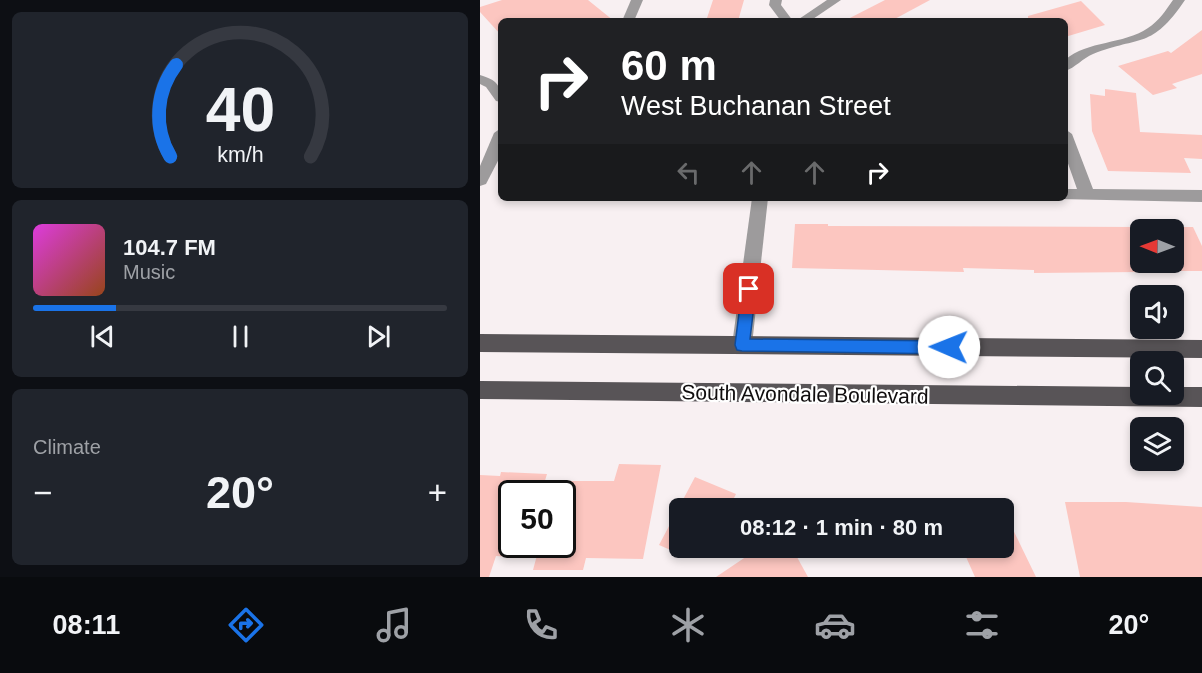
<!DOCTYPE html>
<html lang="en">
<head>
<meta charset="utf-8">
<style>
  :root { --surface:#171b24; --page:#20242c; --text:#f1f3f6; --muted:#9ea1a6; --line:#363941; --accent:#1a73e8 }
  body { margin:0; font-family:Helvetica,sans-serif; background:var(--page); color:var(--text); height:100vh; display:flex; flex-direction:column; font-size:22px; white-space:nowrap }
  * { box-sizing:border-box; margin:0 }
  p { font-size:20px; color:var(--muted) }
  .icon { flex:none; width:33px; height:33px; fill:none; stroke:currentColor; stroke-width:2; stroke-linecap:round; stroke-linejoin:round }
  .map { position:relative; flex:1; overflow:hidden }
  .sheet { display:flex; flex-direction:column; gap:12px; padding:12px; background:#0d0f14; width:480px }
  .sheet>* { flex:none }
  .guide { position:absolute; left:18px; top:18px; width:570px; height:183px; border-radius:9px; box-shadow:0 3px 9px #0003; background:#202124; color:#fff; overflow:hidden }
  .needle { width:39px; rotate:271deg }
  .fabs { position:absolute; left:650px; top:219px; display:grid; gap:12px }
  .fabs a { display:grid; place-items:center; width:54px; height:54px; border-radius:9px; background:var(--surface); box-shadow:0 3px 9px #0003; font-size:30px }
  .speed { position:absolute; left:18px; top:480px; display:flex; gap:12px; font-size:30px; font-weight:700; text-align:center }
  .speed>* { display:grid; place-content:center; width:78px; height:78px; border-radius:50%; background:var(--surface); box-shadow:0 3px 9px #0003; line-height:1 }
  .speed .limit { border:3px solid #111; border-radius:9px; background:#fff; color:#111 }
  .pin { position:absolute; display:grid; place-items:center; width:51px; height:51px; color:#fff; margin:-26px; border-radius:12px; box-shadow:0 3px 9px #0006 }
  .me { position:absolute; width:66px; margin:-33px; rotate:271deg; stroke-linejoin:round; filter:drop-shadow(0 0 4px #0008) }
  .turn { display:flex; align-items:center; gap:21px; height:126px; padding:0 24px; font-size:27px }
  .turn .icon { width:78px; height:78px; stroke-width:2.5 }
  .turn b { display:block; font-size:42px; line-height:51px }
  .lanes { display:flex; align-items:center; height:57px; padding:0 24px; background:#0003; justify-content:center; gap:30px; direction:ltr }
  .lanes .off { opacity:.35 }
  .big { font-size:45px; font-weight:700; line-height:1.1 }
  .sheet .card { flex:1; display:flex; flex-direction:column; justify-content:center; gap:9px; min-width:0; padding:0 21px; border-radius:9px; background:var(--page) }
  .sheet .dial { align-items:center; gap:0 }
  .dial svg { height:156px; overflow:visible; fill:none; stroke:var(--line); stroke-width:7; stroke-linecap:round; text-anchor:middle }
  .dial text { fill:var(--text); stroke:none }
  .song { display:flex; align-items:center; gap:18px }
  .cover { width:72px; height:72px; border-radius:9px; background:linear-gradient(135deg,hsl(300 70% 55%),hsl(20 70% 35%)) }
  .played { height:6px; border-radius:3px; background:linear-gradient(90deg,var(--accent) 20%,var(--line) 20%) }
  .keys { display:flex; justify-content:space-around; direction:ltr }
  .heat { display:flex; justify-content:space-between; align-items:center; font-size:33px; direction:ltr }
  .trip { position:absolute; left:189px; top:498px; width:345px; height:60px; border-radius:9px; background:var(--surface); box-shadow:0 3px 9px #0003; font-weight:700; line-height:60px; text-align:center }
  .tab-bar { display:flex; height:96px; justify-content:space-around; align-items:center; background:#090b0e; color:var(--muted) }
  .tab-bar .icon { width:42px; height:42px }
  .tab-bar .selected { color:var(--accent) }
  .tab-bar b { font-size:27px; color:var(--text) }
  main { display:flex; flex:1; min-height:0 }
  .map>svg:first-child { display:block }
</style>
</head>
<body>
<main>
<section class="sheet">
<div class="card dial"><svg viewBox="0 0 100 80">
<path d="M14 69A42 42 0 1 1 86 69"/>
<path d="M14 69A42 42 0 0 1 17 22" stroke="#1a73e8"/>
<text x="50" y="56" font-size="32" font-weight="700">40</text>
<text x="50" y="72" font-size="11">km/h</text>
</svg></div>
<div class="card">
<div class="song"><i class="cover"></i><div><b>104.7 FM</b><p>Music</p></div></div>
<div class="played"></div>
<div class="keys"><svg class="icon" aria-label="previous" viewBox="0 0 24 24"><path d="M18 5L8 12l10 7zM5 5v14"/></svg><svg class="icon" aria-label="pause" viewBox="0 0 24 24"><path d="M8 5v14M16 5v14"/></svg><svg class="icon" aria-label="next" viewBox="0 0 24 24"><path d="M6 5l10 7-10 7zM19 5v14"/></svg></div>
</div>
<div class="card"><p>Climate</p>
<div class="heat"><a>−</a><b class="big">20°</b><a>+</a></div>
</div>
</section>
<div class="map">
<svg width="722" height="577" viewBox="0 0 722 577">
  <rect width="100%" height="100%" fill="#f8f0f2"/>
  <g fill="#fcc6c0">
    <path d="M22,0H108L134,21H21V35L0,12V7Z"/>
    <path d="M233,0H264L258,21H226Z"/>
    <path d="M405,0H450L411,21H364Z"/>
    <path d="M601,1L625,25L585,37V21H548V16Z"/>
    <path d="M722,30V74L692,84L697,88L673,95L638,66L688,51L691,53Z"/>
    <path d="M625,89L656,93L660,132L722,135V159L704,158L711,173L628,171L612,131L610,94L625,96Z"/>
    <path d="M315,224H348V226L660,227V272L554,273V270L483,268L484,272L312,268Z"/>
    <path d="M693,227H713L722,246V271H693Z"/>
    <path d="M139,464L181,465L163,559L106,558L103,570H53L60,544H82V481H134Z"/>
    <path d="M21,472L67,474L61,494H32V557L16,556L9,577H0V475L20,476Z"/>
    <path d="M215,477L256,494L249,508H200V554L179,545Z"/>
    <path d="M585,502H646L722,507V577H600Z"/>
    <path d="M524,511L556,577H495L482,548H524Z"/>
    <path d="M279,548H312L328,577H236Z"/>
  </g>
  <g fill="none" stroke-linecap="round" stroke-linejoin="round">
    <g fill="#9d9b9c" fill-rule="evenodd">
      <path d="M151,0H163L154,21H142Z"/>
      <path d="M290,0H302L301,5L313,21H301L289,5Z"/>
      <path d="M347,0H361L330,21H316Z"/>
      <path d="M693,0H705C671,50 661,35 613,54C603,58 595,68 585,71V60C608,40 643,45 668,28C679,21 686,10 693,0Z"/>
      <path d="M0,75C17,80 21,85 21,102L16,101L6,87L0,84Z"/>
      <path d="M21,128V155L6,184L0,186V166L14,133Z"/>
      <path d="M585,129L592,134L613,189L722,190V202L579,199L585,198V189H597L585,155Z"/>
      <path d="M272,198H288L272,345L269,351L262,354L255,351L252,345Z"/>
    </g>
    <g fill="#585457" fill-rule="evenodd">
      <path d="M0,334L722,340V358L0,352Z"/>
      <path d="M0,381L660,387V394H693V387H722V407L0,399Z"/>
    </g>
  </g>
  <path fill="#1a73e8" stroke="#114b97" stroke-width="1.5" d="M269,283L274,285L276,289L270,339L469,341L474,342L477,347L474,352L469,354L262,351L257,350L255,345L262,289L264,285Z"/>
  <g text-anchor="middle" dominant-baseline="central" stroke-width="4.5" stroke-linejoin="round" paint-order="stroke">
    <g font-size="21" fill="#100d0e" stroke="#fff">
      <text transform="translate(325 394) rotate(1)">South Avondale Boulevard</text>
    </g>
  </g>
</svg>
<div class="fabs">
<a><svg class="needle" viewBox="-14 -14 28 28"><path d="M0-13l5 13h-10z" fill="#e53935"/><path d="M0 13l5-13h-10z" fill="#9ea1a6"/></svg></a>
<a><svg class="icon" aria-label="sound" viewBox="0 0 24 24"><path d="M4 9h4l5-4v14l-5-4H4zM17 9q2 3 0 6"/></svg></a>
<a><svg class="icon" aria-label="search" viewBox="0 0 24 24"><circle cx="10" cy="10" r="6"/><path d="M15 15l6 6"/></svg></a>
<a><svg class="icon" aria-label="layers" viewBox="0 0 24 24"><path d="M12 4l9 5-9 5-9-5zM3 14l9 5 9-5"/></svg></a>
</div>
<div class="speed"><div class="limit">50</div></div>
<div class="pin" style="left:269px;top:289px;background:#d93025"><svg class="icon" aria-label="arrive" viewBox="0 0 24 24"><path d="M6 21V4h12l-3 4 3 4H6"/></svg></div>
<svg class="me" style="left:469px;top:347px" viewBox="-20 -20 40 40"><circle r="19" fill="#fff"/><path d="M0-13L10 11 0 6-10 11z" fill="#1a73e8"/></svg>
<div class="trip">08:12 · 1 min · 80 m</div>
<div class="guide">
<div class="turn"><svg class="icon" aria-label="right" viewBox="0 0 24 24"><path d="M7 20v-9h11M14 6l5 5-5 5"/></svg><div><b>60 m</b>West Buchanan Street</div></div>
<div class="lanes"><svg class="icon off" aria-label="left" viewBox="0 0 24 24"><path d="M17 20v-9H6M10 6l-5 5 5 5"/></svg><svg class="icon off" aria-label="ahead" viewBox="0 0 24 24"><path d="M12 20V5M6 11l6-6 6 6"/></svg><svg class="icon off" aria-label="ahead" viewBox="0 0 24 24"><path d="M12 20V5M6 11l6-6 6 6"/></svg><svg class="icon" aria-label="right" viewBox="0 0 24 24"><path d="M7 20v-9h11M14 6l5 5-5 5"/></svg></div>
</div>
</div>
</main>
<nav class="tab-bar">
<b>08:11</b>
<svg class="icon selected" aria-label="directions" viewBox="0 0 24 24"><path d="M12 3l9 9-9 9-9-9zM9 14v-3h6M13 9l2 2-2 2"/></svg>
<svg class="icon" aria-label="music" viewBox="0 0 24 24"><path d="M9 18V5l10-2v13"/><circle cx="6" cy="18" r="3"/><circle cx="16" cy="16" r="3"/></svg>
<svg class="icon" aria-label="phone" viewBox="0 0 24 24"><path d="M5 4h4l2 5-3 2q2 4 5 5l2-3 5 2v4C11 20 4 13 5 4z"/></svg>
<svg class="icon" aria-label="climate" viewBox="0 0 24 24"><path d="M12 3v18M4 7l16 10M4 17L20 7"/></svg>
<svg class="icon" aria-label="car" viewBox="0 0 24 24"><path d="M5 17H2v-5l4-1 3-4h7l3 4 3 1v5h-3M9 17h6M6 11h13"/><circle cx="7" cy="17" r="2"/><circle cx="17" cy="17" r="2"/></svg>
<svg class="icon" aria-label="filters" viewBox="0 0 24 24"><path d="M4 7h16M4 17h16"/><circle cx="9" cy="7" r="2"/><circle cx="15" cy="17" r="2"/></svg>
<b>20°</b>
</nav>
</body>
</html>
